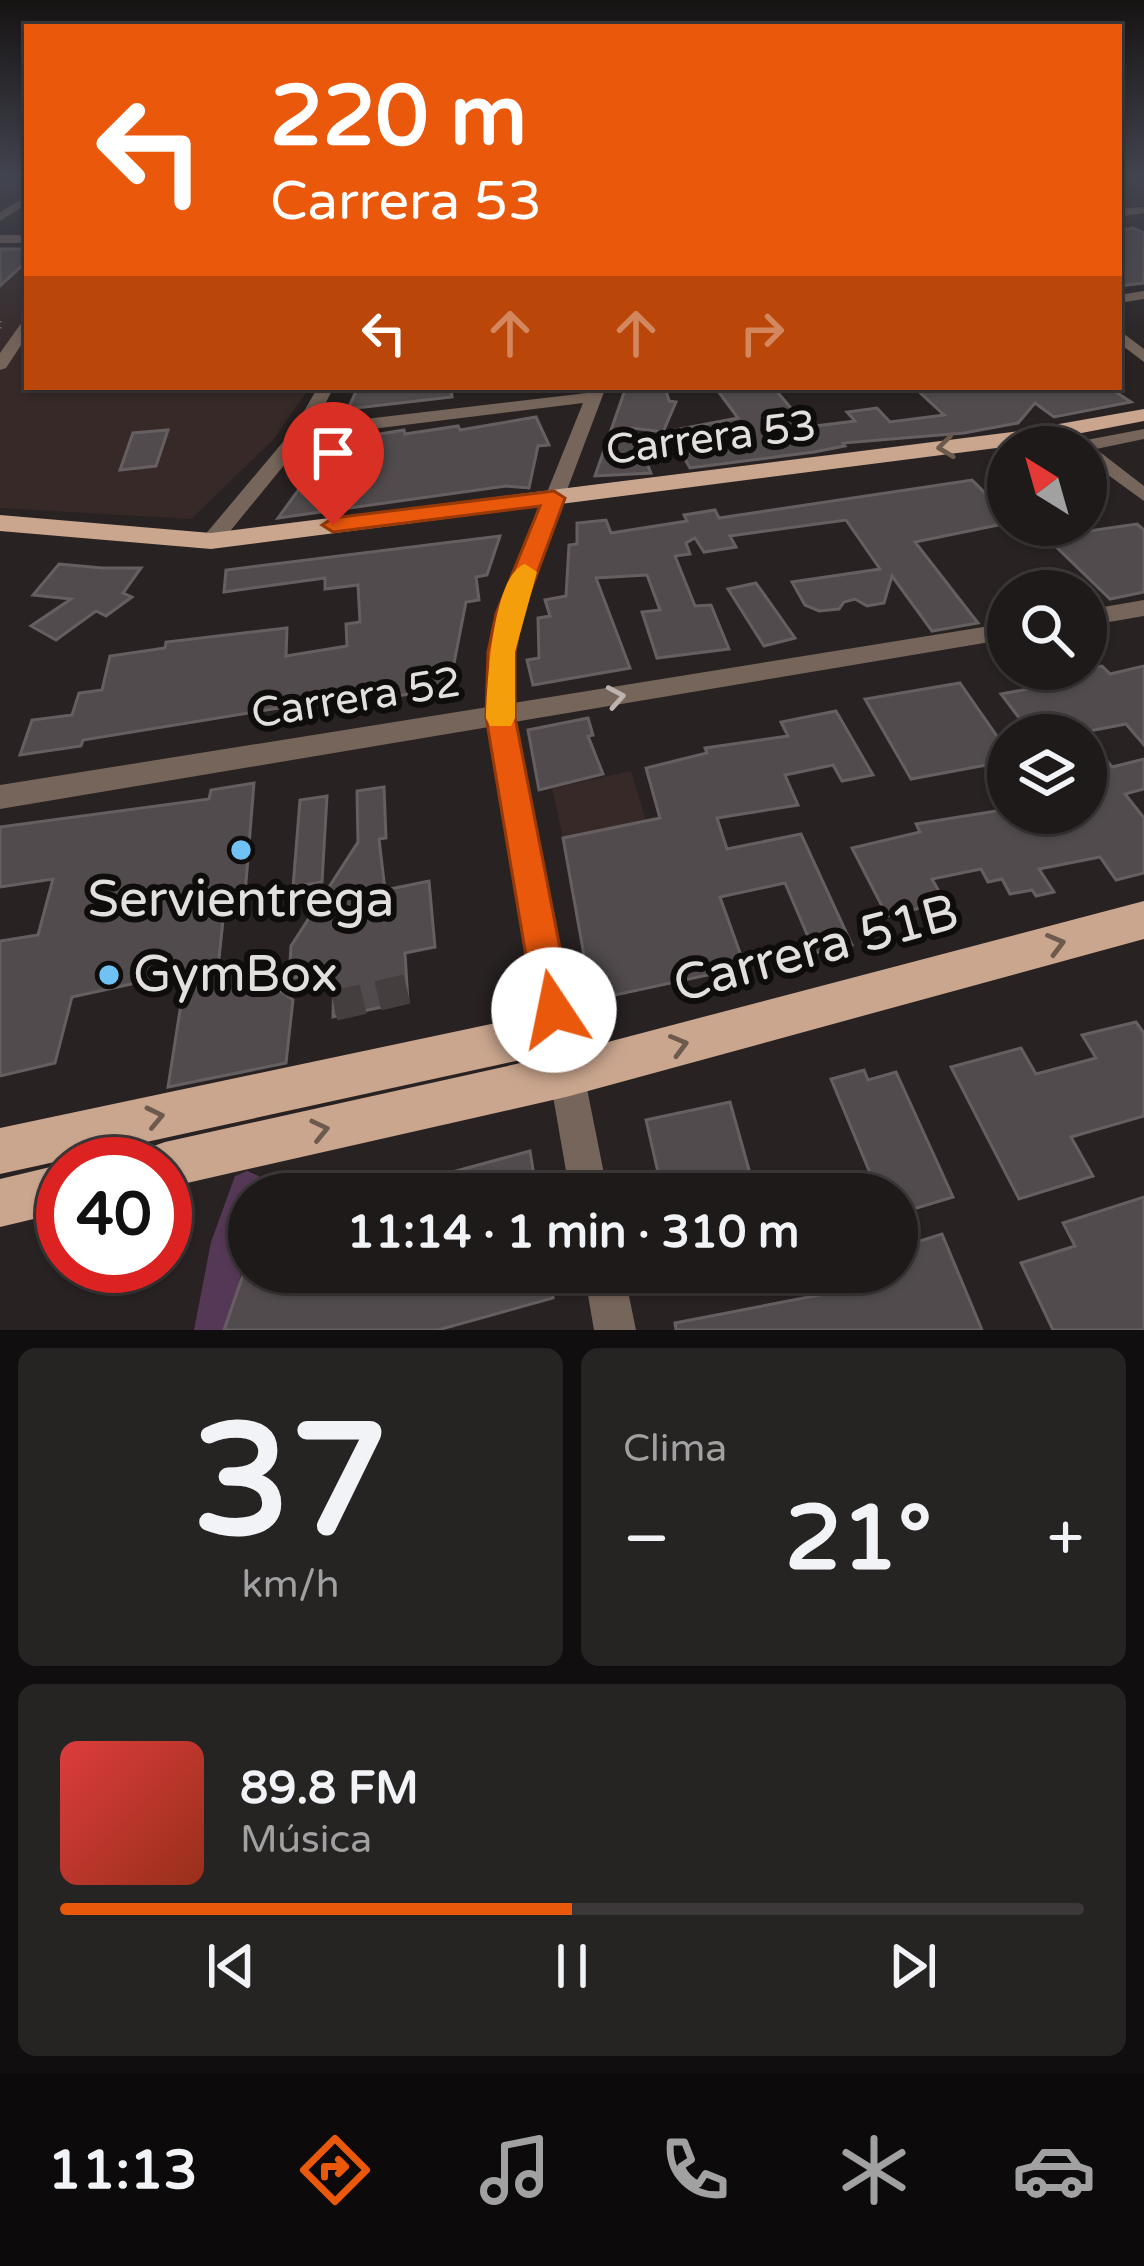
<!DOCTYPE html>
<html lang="es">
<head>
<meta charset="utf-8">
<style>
  :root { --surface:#1e1a1a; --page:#262323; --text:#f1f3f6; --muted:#a1a1a2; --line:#3c3839; --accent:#ea580c }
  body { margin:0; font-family:"Varela Round",sans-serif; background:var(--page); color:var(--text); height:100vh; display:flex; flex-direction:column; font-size:45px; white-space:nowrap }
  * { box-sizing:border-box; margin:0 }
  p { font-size:39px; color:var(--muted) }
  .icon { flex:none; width:66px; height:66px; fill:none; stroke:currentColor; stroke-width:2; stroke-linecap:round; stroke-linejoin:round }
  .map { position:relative; height:1330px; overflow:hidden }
  .drawer { display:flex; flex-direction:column; gap:18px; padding:18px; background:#100e0e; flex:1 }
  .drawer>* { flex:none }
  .top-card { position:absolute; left:24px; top:24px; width:1098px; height:366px; border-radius:0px; box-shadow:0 3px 9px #0004,0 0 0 3px var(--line); background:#ea580c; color:#fff; overflow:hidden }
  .needle { width:78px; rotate:323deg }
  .tools { position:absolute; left:987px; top:426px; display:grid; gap:24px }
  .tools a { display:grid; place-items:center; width:120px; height:120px; border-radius:50%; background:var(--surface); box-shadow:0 3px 9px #0004,0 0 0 3px var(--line); font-size:60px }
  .speed { position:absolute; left:36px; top:1137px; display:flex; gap:24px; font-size:60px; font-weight:700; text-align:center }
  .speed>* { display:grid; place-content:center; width:156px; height:156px; border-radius:50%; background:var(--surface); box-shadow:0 3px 9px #0004,0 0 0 3px var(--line); line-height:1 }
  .speed .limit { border:18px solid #d22; background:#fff; color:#111 }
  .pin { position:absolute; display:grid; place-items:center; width:102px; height:102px; color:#fff; margin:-123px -51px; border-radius:50% 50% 50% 0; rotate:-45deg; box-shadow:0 0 12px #0007 }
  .pin .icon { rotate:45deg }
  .me { position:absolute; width:132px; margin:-66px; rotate:349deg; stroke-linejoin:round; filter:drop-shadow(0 0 9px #0008) }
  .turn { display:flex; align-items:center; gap:42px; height:252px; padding:0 48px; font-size:54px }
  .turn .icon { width:156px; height:156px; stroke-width:2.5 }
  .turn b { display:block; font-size:84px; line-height:102px }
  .lanes { display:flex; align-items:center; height:114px; padding:0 48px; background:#0003; justify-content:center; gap:60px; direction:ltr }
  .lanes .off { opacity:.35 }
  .big { font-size:90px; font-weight:700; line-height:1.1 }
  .drawer .widget { flex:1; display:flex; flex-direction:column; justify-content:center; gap:18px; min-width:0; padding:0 42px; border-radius:18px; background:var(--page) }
  .drawer .dial { align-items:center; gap:0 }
  .dial b { font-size:156px; line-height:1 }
  .song { display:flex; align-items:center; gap:36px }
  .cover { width:144px; height:144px; border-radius:18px; background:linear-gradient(135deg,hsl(0 70% 55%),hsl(10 70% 35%)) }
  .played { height:12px; border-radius:6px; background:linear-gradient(90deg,var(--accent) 50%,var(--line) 50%) }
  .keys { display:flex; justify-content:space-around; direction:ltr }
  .heat { display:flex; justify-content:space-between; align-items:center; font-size:66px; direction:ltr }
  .drawer .tiles { flex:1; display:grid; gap:18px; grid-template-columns:1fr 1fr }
  .widget:last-child { grid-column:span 2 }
  .trip { position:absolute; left:228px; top:1173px; width:690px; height:120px; border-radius:60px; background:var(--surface); box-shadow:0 3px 9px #0004,0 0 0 3px var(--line); font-weight:700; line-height:120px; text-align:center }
  .menu { display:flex; height:192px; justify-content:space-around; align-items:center; background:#0c0a0a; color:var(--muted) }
  .menu .icon { width:84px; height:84px }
  .menu .active { color:var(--accent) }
  .menu b { font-size:54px; color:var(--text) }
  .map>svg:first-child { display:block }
</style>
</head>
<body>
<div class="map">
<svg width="1144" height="1330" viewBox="0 0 1144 1330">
  <rect width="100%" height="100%" fill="#282222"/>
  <g fill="#362928">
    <path d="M0,267H27V387H310L273,440L191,519L0,508Z"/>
    <path d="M631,771L646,821L563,838L552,788Z"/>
  </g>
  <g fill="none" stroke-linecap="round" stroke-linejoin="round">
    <path fill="#553855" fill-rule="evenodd" d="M247,1171L259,1176L264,1188L262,1194H249V1231L230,1330H194L211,1242L235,1176Z"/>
  </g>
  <g fill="#514b4d" stroke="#665f61" stroke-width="3">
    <path d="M1133,228L1144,233V283L1119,286V230Z"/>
    <path d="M0,249H27V261L0,286Z"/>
    <path d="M358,387H451L452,397L348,409Z"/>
    <path d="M626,387H665L669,401L676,402L663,432L633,428L651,473L595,476Z"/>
    <path d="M715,387H773L807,427L855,421L847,412L877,408L890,422L944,415L914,387H1108L1131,402L1054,417L1035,403L1018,423L964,433L843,443L845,446L814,452L690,468L669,431L738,418Z"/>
    <path d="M536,417L549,445L538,446L529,488L506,486L278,518L308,477L306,459L313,458L312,450L320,449V444L404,430L405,434L458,426L460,430Z"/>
    <path d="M168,430L156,466L120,470L133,433Z"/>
    <path d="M972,480L1008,516V523L915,542L978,623L932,631L892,576L884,603L867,606L855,599L844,602L839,609L819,611L805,605L792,582L880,569L846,520L730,536L736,547L704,552L695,538L686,543L690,554L675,556L695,606L711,605L729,649L657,658L642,612L660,610L647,575L596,578L630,668L533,685L527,660L539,658L538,618L550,616L545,600L566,596L569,545L577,544V523L606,520L611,533L687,521L684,515L715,510L719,518Z"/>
    <path d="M1137,524L1144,530V592L1110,599L1046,537Z"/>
    <path d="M500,536L487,575L476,577L479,600L466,602L449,689L291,710V706L83,740L81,746L20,755L32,720L72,715L79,693L102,690L110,656L165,648L166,642L287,628L286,656L347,646L346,624L360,622L358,585L325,589V578L224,592L226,570Z"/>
    <path d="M59,564L102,568H141L123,593L132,597L106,616L96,611L56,640L31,626L71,599L33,595Z"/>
    <path d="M756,583L795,638L764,646L728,589Z"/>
    <path d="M1102,666L1110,674L1144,666V745L1126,724L1084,732L1112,767L1144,759V789L1125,794L1144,818V873L1116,880L1100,857L1039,869L1054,892L1036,896L1032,890L1010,894L1002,879L988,882L981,869L932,879L945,902L887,916L852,848L920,832L916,824L1008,809L1018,815L1086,813V735H1032L1001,694L1076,680L1070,671Z"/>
    <path d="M960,683L1008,752V761L911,779L865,699Z"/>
    <path d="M836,711L873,775L842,781L833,765L785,775L798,805L717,818L727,849L801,834L852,945L815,953L785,883L720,897L745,967L592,1000L563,838L660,818L646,768L707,753L705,748L788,736L781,722Z"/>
    <path d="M588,718L593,735L588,736L603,774L539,790L528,730Z"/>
    <path d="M254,783L244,907L224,911L217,977L254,972L293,1000L286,1063L168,1087L186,972L72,997L55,1063L0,1076V941L38,935L53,879L0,887V827L209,799L211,790Z"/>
    <path d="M384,787L386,838L379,839L385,890L429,881L435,947L405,953L408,1002L333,1017L334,969L289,979L291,946L358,842L357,791Z"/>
    <path d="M327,796L322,882L293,887L300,800Z"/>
    <path d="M1136,1022L1144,1033V1116L1071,1137L1093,1176L1019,1199L951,1067L1021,1048L1036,1074L1096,1058L1082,1035Z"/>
    <path d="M864,1070L868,1080L896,1072L953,1197L897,1214V1194H887L882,1182L875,1185L831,1079Z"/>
    <path d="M730,1102L751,1177L769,1174L774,1194H663L646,1120Z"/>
    <path d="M530,1151L537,1194H390L389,1189Z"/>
    <path d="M1144,1197V1330H1053L1021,1263L1075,1246L1063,1223Z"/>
    <path d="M942,1234L982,1330H676L675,1323L819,1295L811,1272H897V1248Z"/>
    <path d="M244,1272H549L553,1298L438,1330H224Z"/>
  </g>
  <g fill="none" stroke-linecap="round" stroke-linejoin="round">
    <path stroke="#443e3e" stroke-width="30" stroke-dasharray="30 15" stroke-linecap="butt" d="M334,1006L407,989"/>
    <path stroke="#75706f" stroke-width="3" stroke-dasharray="1.5 4.5" stroke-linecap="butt" d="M0,321V331"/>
    <g fill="#76655a" fill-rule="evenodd">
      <path d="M27,196V204L0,221V212Z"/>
      <path d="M1144,207V213L1119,217V209Z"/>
      <rect x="0" y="235" width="27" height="8"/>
      <path d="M1144,291V299L1119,303V295Z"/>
      <path d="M27,321V336L6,368L0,370V353L22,322Z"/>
      <path d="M1119,330L1144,349V362L1119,343Z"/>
      <path d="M318,387H334L314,425L587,393L590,387H606L520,614L513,652V703L1008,623V639L514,722L608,1194H570L489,727L0,809V785L488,707L489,652L498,614L583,403L307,437L218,546H204L201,541L204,536L293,430Z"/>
      <path d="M1144,429V439L1096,449L1144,486V501L1086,459V447L1072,446L1081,441Z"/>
      <path d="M1144,600V616L1086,626V610Z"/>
      <path d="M584,1272H624L636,1330H594Z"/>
    </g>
    <g fill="#caa68e" fill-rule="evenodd">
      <path d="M1144,409V421L1019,445L211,549L0,531V515L211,533L1019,431Z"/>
      <path d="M1144,901V939L566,1097L165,1188V1164H142L148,1148L165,1142L566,1053Z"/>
      <path d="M557,1010L572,1016L578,1031L572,1046L557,1052L0,1174V1128Z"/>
      <path d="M63,1164V1212L0,1227V1179Z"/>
    </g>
  </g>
  <defs><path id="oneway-chevron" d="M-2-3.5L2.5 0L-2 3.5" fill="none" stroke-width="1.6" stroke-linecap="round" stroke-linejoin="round" transform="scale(3)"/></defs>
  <g stroke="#6c5a4d">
    <use href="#oneway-chevron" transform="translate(946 447) rotate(173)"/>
    <use href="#oneway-chevron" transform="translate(1056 944) rotate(-15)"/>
    <use href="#oneway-chevron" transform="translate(679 1045) rotate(-15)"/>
    <use href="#oneway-chevron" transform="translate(155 1117) rotate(-12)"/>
    <use href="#oneway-chevron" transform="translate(320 1130) rotate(-13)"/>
  </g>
  <use stroke="#bdb4b0" href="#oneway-chevron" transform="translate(616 697) rotate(-10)"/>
  <linearGradient id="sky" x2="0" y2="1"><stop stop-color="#161313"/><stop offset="0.49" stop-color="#42444f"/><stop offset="1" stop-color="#42444f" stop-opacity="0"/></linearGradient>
  <rect width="1144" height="362" fill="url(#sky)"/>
  <path fill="#ea580c" stroke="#983908" stroke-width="3" d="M554,491L565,498L522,614L515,652V717L572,1010L567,1024L554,1029L540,1024L535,1010L486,717L488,652L496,614L540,506L333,532L322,525L333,518Z"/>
  <path fill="#f59e0b" d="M525,564L537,572L515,652V718L511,726H490L486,718C487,687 492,575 525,564Z"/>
  <g fill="#70c2f4" stroke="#0f0d0c" stroke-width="4.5">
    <circle cx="241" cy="850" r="12"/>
    <circle cx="109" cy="975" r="12"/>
  </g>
  <g text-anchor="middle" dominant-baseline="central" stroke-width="12" stroke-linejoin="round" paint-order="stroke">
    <g font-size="42" fill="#e3dfde" stroke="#0f0d0c">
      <text transform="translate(711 438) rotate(-7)">Carrera 53</text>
      <text transform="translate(356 698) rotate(-9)">Carrera 52</text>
    </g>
    <g font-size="51" fill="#e3dfde" stroke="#0f0d0c">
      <text x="241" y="900">Servientrega</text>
      <text x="133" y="975" text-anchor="start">GymBox</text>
    </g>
    <g font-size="51" fill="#e3dfde" stroke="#0f0d0c">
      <text transform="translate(816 949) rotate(-15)">Carrera 51B</text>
    </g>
  </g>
</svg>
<div class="tools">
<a><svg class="needle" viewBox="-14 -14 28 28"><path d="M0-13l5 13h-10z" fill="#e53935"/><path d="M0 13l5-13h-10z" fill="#a1a1a2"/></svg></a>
<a><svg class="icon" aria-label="search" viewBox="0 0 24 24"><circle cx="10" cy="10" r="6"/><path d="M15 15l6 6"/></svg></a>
<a><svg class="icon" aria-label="layers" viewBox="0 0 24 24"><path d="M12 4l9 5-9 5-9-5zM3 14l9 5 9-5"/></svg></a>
</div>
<div class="speed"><div class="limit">40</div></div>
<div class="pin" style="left:333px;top:525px;background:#d93025"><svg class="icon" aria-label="arrive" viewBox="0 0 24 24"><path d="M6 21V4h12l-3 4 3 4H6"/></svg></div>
<svg class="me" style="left:554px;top:1010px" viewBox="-20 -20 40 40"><circle r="19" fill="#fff"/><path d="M0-13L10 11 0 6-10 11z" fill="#ea580c"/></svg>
<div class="trip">11:14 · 1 min · 310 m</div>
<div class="top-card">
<div class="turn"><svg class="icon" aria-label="left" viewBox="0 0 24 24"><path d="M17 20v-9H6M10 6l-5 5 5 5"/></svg><div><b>220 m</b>Carrera 53</div></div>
<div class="lanes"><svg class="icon" aria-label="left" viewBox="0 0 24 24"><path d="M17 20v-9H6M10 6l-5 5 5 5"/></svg><svg class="icon off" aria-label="ahead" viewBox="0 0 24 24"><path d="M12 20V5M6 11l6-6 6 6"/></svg><svg class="icon off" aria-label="ahead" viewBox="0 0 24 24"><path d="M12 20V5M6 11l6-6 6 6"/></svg><svg class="icon off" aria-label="right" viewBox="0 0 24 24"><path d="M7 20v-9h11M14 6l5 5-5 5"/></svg></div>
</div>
</div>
<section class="drawer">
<div class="tiles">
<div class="widget dial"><b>37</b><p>km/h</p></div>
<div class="widget"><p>Clima</p>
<div class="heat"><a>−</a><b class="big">21°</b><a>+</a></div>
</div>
<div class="widget">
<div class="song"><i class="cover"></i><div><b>89.8 FM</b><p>Música</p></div></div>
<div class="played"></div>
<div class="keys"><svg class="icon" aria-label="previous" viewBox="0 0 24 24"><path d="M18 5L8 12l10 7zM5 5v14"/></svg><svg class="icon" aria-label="pause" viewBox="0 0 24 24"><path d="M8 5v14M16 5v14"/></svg><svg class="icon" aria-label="next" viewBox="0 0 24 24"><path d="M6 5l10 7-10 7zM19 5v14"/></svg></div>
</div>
</div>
</section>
<nav class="menu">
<b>11:13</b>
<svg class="icon active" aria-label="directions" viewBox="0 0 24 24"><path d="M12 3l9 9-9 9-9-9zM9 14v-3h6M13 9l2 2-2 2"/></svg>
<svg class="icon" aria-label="music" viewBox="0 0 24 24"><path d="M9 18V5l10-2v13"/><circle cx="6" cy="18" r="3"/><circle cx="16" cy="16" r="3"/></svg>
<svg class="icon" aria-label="phone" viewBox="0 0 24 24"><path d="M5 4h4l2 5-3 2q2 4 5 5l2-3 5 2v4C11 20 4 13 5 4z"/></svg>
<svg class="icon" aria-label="climate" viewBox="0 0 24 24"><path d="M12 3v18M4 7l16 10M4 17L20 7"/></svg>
<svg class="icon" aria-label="car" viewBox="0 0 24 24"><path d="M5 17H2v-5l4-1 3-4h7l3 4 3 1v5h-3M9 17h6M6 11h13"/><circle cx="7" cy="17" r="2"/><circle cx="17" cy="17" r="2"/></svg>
</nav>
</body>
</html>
